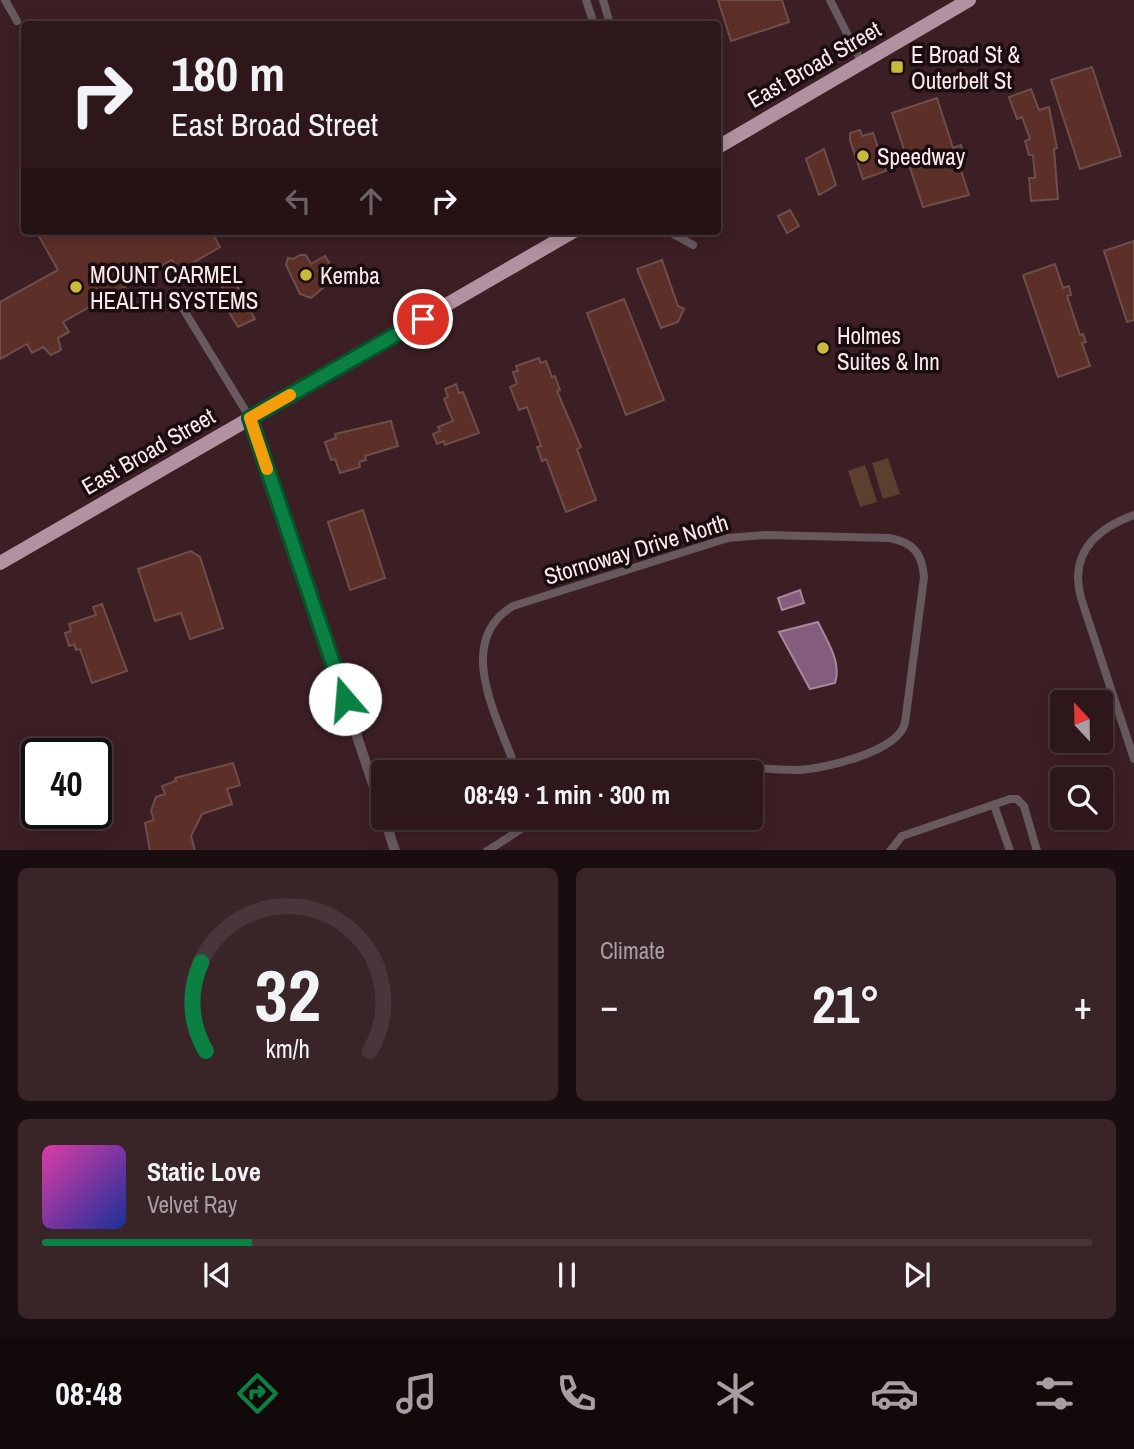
<!DOCTYPE html>
<html lang="en">
<head>
<meta charset="utf-8">
<style>
  :root { --surface:#2d171b; --page:#392428; --text:#f1f3f6; --muted:#a79fa3; --line:#48363a; --accent:#0b8043 }
  body { margin:0; font-family:"Archivo Narrow",sans-serif; background:var(--page); color:var(--text); height:100vh; display:flex; flex-direction:column; font-size:26px; white-space:nowrap }
  * { box-sizing:border-box; margin:0 }
  p { font-size:23px; color:var(--muted) }
  .icon { flex:none; width:38px; height:38px; fill:none; stroke:currentColor; stroke-width:2; stroke-linecap:round; stroke-linejoin:round }
  .map { position:relative; height:850px; overflow:hidden }
  .drawer { display:flex; flex-direction:column; gap:18px; padding:18px; background:#190d0f; flex:1 }
  .drawer>* { flex:none }
  .banner { position:absolute; left:21px; top:21px; width:700px; height:214px; border-radius:7px; box-shadow:0 4px 18px #0003,0 0 0 2px var(--line); background:#2d171b; color:var(--text); overflow:hidden }
  .needle { width:46px; rotate:338deg }
  .fabs { position:absolute; left:1050px; top:690px; display:grid; gap:14px }
  .fabs a { display:grid; place-items:center; width:63px; height:63px; border-radius:7px; background:var(--surface); box-shadow:0 4px 18px #0003,0 0 0 2px var(--line); font-size:35px }
  .speed { position:absolute; left:21px; top:738px; display:flex; gap:14px; font-size:35px; font-weight:700; text-align:center }
  .speed>* { display:grid; place-content:center; width:91px; height:91px; border-radius:50%; background:var(--surface); box-shadow:0 4px 18px #0003,0 0 0 2px var(--line); line-height:1 }
  .speed .limit { border:4px solid #111; border-radius:10px; background:#fff; color:#111 }
  .pin { position:absolute; display:grid; place-items:center; width:60px; height:60px; color:#fff; margin:-30px; border:4px solid #fff; border-radius:50%; box-shadow:0 2px 7px #0007 }
  .me { position:absolute; width:77px; margin:-38px; rotate:342deg; stroke-linejoin:round; filter:drop-shadow(0 0 5px #0008) }
  .turn { display:flex; align-items:center; gap:24px; height:147px; padding:0 35px; font-size:32px }
  .turn .icon { width:91px; height:91px; stroke-width:2.5 }
  .turn b { display:block; font-size:49px; line-height:60px }
  .lanes { display:flex; align-items:center; height:66px; padding:0 35px; background:#0003; justify-content:center; gap:35px; direction:ltr }
  .lanes .off { opacity:.35 }
  .big { font-size:52px; font-weight:700; line-height:1.1 }
  .drawer .tile { flex:1; display:flex; flex-direction:column; justify-content:center; gap:10px; min-width:0; padding:0 24px; border-radius:10px; background:var(--page) }
  .drawer .dial { align-items:center; gap:0 }
  .dial svg { height:182px; overflow:visible; fill:none; stroke:var(--line); stroke-width:7; stroke-linecap:round; text-anchor:middle }
  .dial text { fill:var(--text); stroke:none }
  .song { display:flex; align-items:center; gap:21px }
  .cover { width:84px; height:84px; border-radius:10px; background:linear-gradient(135deg,hsl(320 70% 55%),hsl(230 70% 35%)) }
  .played { height:7px; border-radius:4px; background:linear-gradient(90deg,var(--accent) 20%,var(--line) 20%) }
  .keys { display:flex; justify-content:space-around; direction:ltr }
  .heat { display:flex; justify-content:space-between; align-items:center; font-size:38px; direction:ltr }
  .drawer .tiles { flex:1; display:grid; gap:18px; grid-template-columns:1fr 1fr }
  .tile:last-child { grid-column:span 2 }
  .trip { position:absolute; left:371px; top:760px; width:392px; height:70px; border-radius:7px; background:var(--surface); box-shadow:0 4px 18px #0003,0 0 0 2px var(--line); font-weight:700; line-height:70px; text-align:center }
  .tab-bar { display:flex; height:112px; justify-content:space-around; align-items:center; background:#12090b; color:var(--muted) }
  .tab-bar .icon { width:49px; height:49px }
  .tab-bar .current { color:var(--accent) }
  .tab-bar b { font-size:32px; color:var(--text) }
  .map>svg:first-child { display:block }
</style>
</head>
<body>
<div class="map">
<svg width="1134" height="851" viewBox="0 0 1134 851">
  <rect width="100%" height="100%" fill="#3c1f24"/>
  <g fill="#5d3f30">
    <path d="M888,458L900,494L883,499L872,463Z"/>
    <path d="M865,465L877,502L860,507L848,471Z"/>
  </g>
  <g fill="#845d7d" stroke="#a8879e" stroke-width="2">
    <path d="M800,590L804,603L782,610L778,598Z"/>
    <path d="M818,622C827,641 842,662 835,683L810,689L779,632Z"/>
  </g>
  <g fill="#5d2f29" stroke="#6e4e49" stroke-width="2">
    <path d="M718,0H782L789,22L731,41Z"/>
    <path d="M1092,67L1121,156L1080,169L1051,80Z"/>
    <path d="M1031,89L1039,110L1049,107L1057,148L1054,149L1058,199L1031,201L1029,178H1035L1033,155H1029L1025,141L1030,139L1022,117L1017,119L1009,97Z"/>
    <path d="M937,98L953,148L961,145L966,159L958,161L969,195L923,207L892,113Z"/>
    <path d="M860,130L862,136L873,133L886,171L863,179L850,140V133Z"/>
    <path d="M824,149L836,185L819,195L806,159Z"/>
    <path d="M790,210L799,226L787,233L778,216Z"/>
    <path d="M36,231H211L220,247L179,271L172,260L63,322L69,332L58,338L61,350L51,355L43,347L32,353L27,344L0,359V302L58,270Z"/>
    <path d="M1134,241V320L1127,322L1104,251Z"/>
    <path d="M300,255H306L311,264L325,256L330,264L318,271L324,287L311,298L300,294L286,265L288,258L293,259Z"/>
    <path d="M662,260L678,306L684,309L678,322L661,328L637,269Z"/>
    <path d="M1055,264L1063,288L1069,286L1071,295L1067,296L1080,335L1083,334L1086,342L1082,343L1090,366L1058,377L1023,275Z"/>
    <path d="M234,280L255,319L238,327L218,294L224,290L222,287Z"/>
    <path d="M624,299L664,400L626,415L587,313Z"/>
    <path d="M539,358L541,363L546,361L552,377L555,376L560,390L557,391L581,447L577,449L596,500L566,512L546,459L542,461L537,447L541,446L527,407L519,410L510,387L517,384L513,372L518,371L516,366Z"/>
    <path d="M456,384L459,393L463,392L479,433L445,445L444,441L437,444L433,434L440,431L438,427L453,421L444,399L448,397L445,389Z"/>
    <path d="M391,421L398,446L365,456L366,460L359,462L360,467L340,473L335,459L331,460L325,442L336,438L335,434Z"/>
    <path d="M363,510L385,578L350,590L328,522Z"/>
    <path d="M191,551L200,557L223,628L190,639L181,613L155,621L138,569Z"/>
    <path d="M102,604L127,671L92,683L80,649L76,650L74,644L69,646L65,633L71,631L69,624L96,615L93,607Z"/>
    <path d="M233,763L240,785L227,789L232,804L202,814L191,836L195,851H150L145,823L154,820L151,811L156,797L165,794L162,786L176,781L175,778Z"/>
  </g>
  <g fill="none" stroke-linecap="round" stroke-linejoin="round">
    <g stroke="#68595f" stroke-width="8">
      <path d="M5,0L17,21"/>
      <path d="M586,0L594,24"/>
      <path d="M603,0L610,24"/>
      <path d="M830,0L862,63"/>
      <path d="M668,231L693,245"/>
      <path d="M174,294L250,418"/>
      <path d="M1134,515C1095,529 1069,554 1081,598L1134,759"/>
      <path d="M517,772C500,722 452,642 513,606L728,538L765,535L889,538C913,542 922,553 924,577L905,723C898,752 822,770 794,770C759,770 725,761 691,772"/>
      <path d="M994,805L1010,851"/>
      <path d="M487,851L526,826L551,817"/>
      <path d="M890,851L902,836L1010,799H1017L1024,806L1037,851"/>
    </g>
    <g stroke="#68595f" stroke-width="10">
      <path d="M250,418L383,814"/>
      <path d="M384,817L395,851"/>
    </g>
    <g stroke="#b292a0" stroke-width="14">
      <path d="M718,147L969,0"/>
      <path d="M0,563L574,231"/>
    </g>
  </g>
  <g fill="none" stroke-linecap="round" stroke-linejoin="round">
    <defs>
      <path id="route" d="M345,699L250,418L423,319"/>
    </defs>
    <use href="#route" stroke="#07532c" stroke-width="18"/>
    <use href="#route" stroke="#0b8043" stroke-width="12"/>
    <path stroke="#f59e0b" stroke-width="12" d="M267,469L250,418L290,395"/>
  </g>
  <g fill="#c8bb3b" stroke="#1a0d0f" stroke-width="2.5">
    <rect x="890" y="60" width="14" height="14" rx="3.5"/>
    <circle cx="863" cy="156" r="7"/>
    <circle cx="306" cy="275" r="7"/>
    <circle cx="76" cy="287" r="7"/>
    <circle cx="823" cy="348" r="7"/>
  </g>
  <g text-anchor="middle" dominant-baseline="central" stroke-width="7" stroke-linejoin="round" paint-order="stroke">
    <g font-size="23" fill="#fde9eb" stroke="#1a0d0f" text-anchor="start">
      <text x="911" y="54">E Broad St &amp;<tspan x="911" dy="26">Outerbelt St</tspan></text>
      <text x="877" y="156">Speedway</text>
      <text x="90" y="274">MOUNT CARMEL<tspan x="90" dy="26">HEALTH SYSTEMS</tspan></text>
      <text x="320" y="275">Kemba</text>
      <text x="837" y="335">Holmes<tspan x="837" dy="26">Suites &amp; Inn</tspan></text>
    </g>
    <g font-size="23" fill="#fde9eb" stroke="#1a0d0f">
      <text transform="translate(814 64) rotate(-30)">East Broad Street</text>
      <text transform="translate(148 451) rotate(-30)">East Broad Street</text>
      <text transform="translate(636 549) rotate(-17)">Stornoway Drive North</text>
    </g>
  </g>
</svg>
<div class="fabs">
<a><svg class="needle" viewBox="-14 -14 28 28"><path d="M0-13l5 13h-10z" fill="#e53935"/><path d="M0 13l5-13h-10z" fill="#a79fa3"/></svg></a>
<a><svg class="icon" aria-label="search" viewBox="0 0 24 24"><circle cx="10" cy="10" r="6"/><path d="M15 15l6 6"/></svg></a>
</div>
<div class="speed"><div class="limit">40</div></div>
<div class="pin" style="left:423px;top:319px;background:#d93025"><svg class="icon" aria-label="arrive" viewBox="0 0 24 24"><path d="M6 21V4h12l-3 4 3 4H6"/></svg></div>
<svg class="me" style="left:345px;top:699px" viewBox="-20 -20 40 40"><circle r="19" fill="#fff"/><path d="M0-13L10 11 0 6-10 11z" fill="#0b8043"/></svg>
<div class="trip">08:49 · 1 min · 300 m</div>
<div class="banner">
<div class="turn"><svg class="icon" aria-label="right" viewBox="0 0 24 24"><path d="M7 20v-9h11M14 6l5 5-5 5"/></svg><div><b>180 m</b>East Broad Street</div></div>
<div class="lanes"><svg class="icon off" aria-label="left" viewBox="0 0 24 24"><path d="M17 20v-9H6M10 6l-5 5 5 5"/></svg><svg class="icon off" aria-label="ahead" viewBox="0 0 24 24"><path d="M12 20V5M6 11l6-6 6 6"/></svg><svg class="icon" aria-label="right" viewBox="0 0 24 24"><path d="M7 20v-9h11M14 6l5 5-5 5"/></svg></div>
</div>
</div>
<section class="drawer">
<div class="tiles">
<div class="tile dial"><svg viewBox="0 0 100 80">
<path d="M14 69A42 42 0 1 1 86 69"/>
<path d="M14 69A42 42 0 0 1 12 30" stroke="#0b8043"/>
<text x="50" y="56" font-size="32" font-weight="700">32</text>
<text x="50" y="72" font-size="11">km/h</text>
</svg></div>
<div class="tile"><p>Climate</p>
<div class="heat"><a>−</a><b class="big">21°</b><a>+</a></div>
</div>
<div class="tile">
<div class="song"><i class="cover"></i><div><b>Static Love</b><p>Velvet Ray</p></div></div>
<div class="played"></div>
<div class="keys"><svg class="icon" aria-label="previous" viewBox="0 0 24 24"><path d="M18 5L8 12l10 7zM5 5v14"/></svg><svg class="icon" aria-label="pause" viewBox="0 0 24 24"><path d="M8 5v14M16 5v14"/></svg><svg class="icon" aria-label="next" viewBox="0 0 24 24"><path d="M6 5l10 7-10 7zM19 5v14"/></svg></div>
</div>
</div>
</section>
<nav class="tab-bar">
<b>08:48</b>
<svg class="icon current" aria-label="directions" viewBox="0 0 24 24"><path d="M12 3l9 9-9 9-9-9zM9 14v-3h6M13 9l2 2-2 2"/></svg>
<svg class="icon" aria-label="music" viewBox="0 0 24 24"><path d="M9 18V5l10-2v13"/><circle cx="6" cy="18" r="3"/><circle cx="16" cy="16" r="3"/></svg>
<svg class="icon" aria-label="phone" viewBox="0 0 24 24"><path d="M5 4h4l2 5-3 2q2 4 5 5l2-3 5 2v4C11 20 4 13 5 4z"/></svg>
<svg class="icon" aria-label="climate" viewBox="0 0 24 24"><path d="M12 3v18M4 7l16 10M4 17L20 7"/></svg>
<svg class="icon" aria-label="car" viewBox="0 0 24 24"><path d="M5 17H2v-5l4-1 3-4h7l3 4 3 1v5h-3M9 17h6M6 11h13"/><circle cx="7" cy="17" r="2"/><circle cx="17" cy="17" r="2"/></svg>
<svg class="icon" aria-label="filters" viewBox="0 0 24 24"><path d="M4 7h16M4 17h16"/><circle cx="9" cy="7" r="2"/><circle cx="15" cy="17" r="2"/></svg>
</nav>
</body>
</html>
